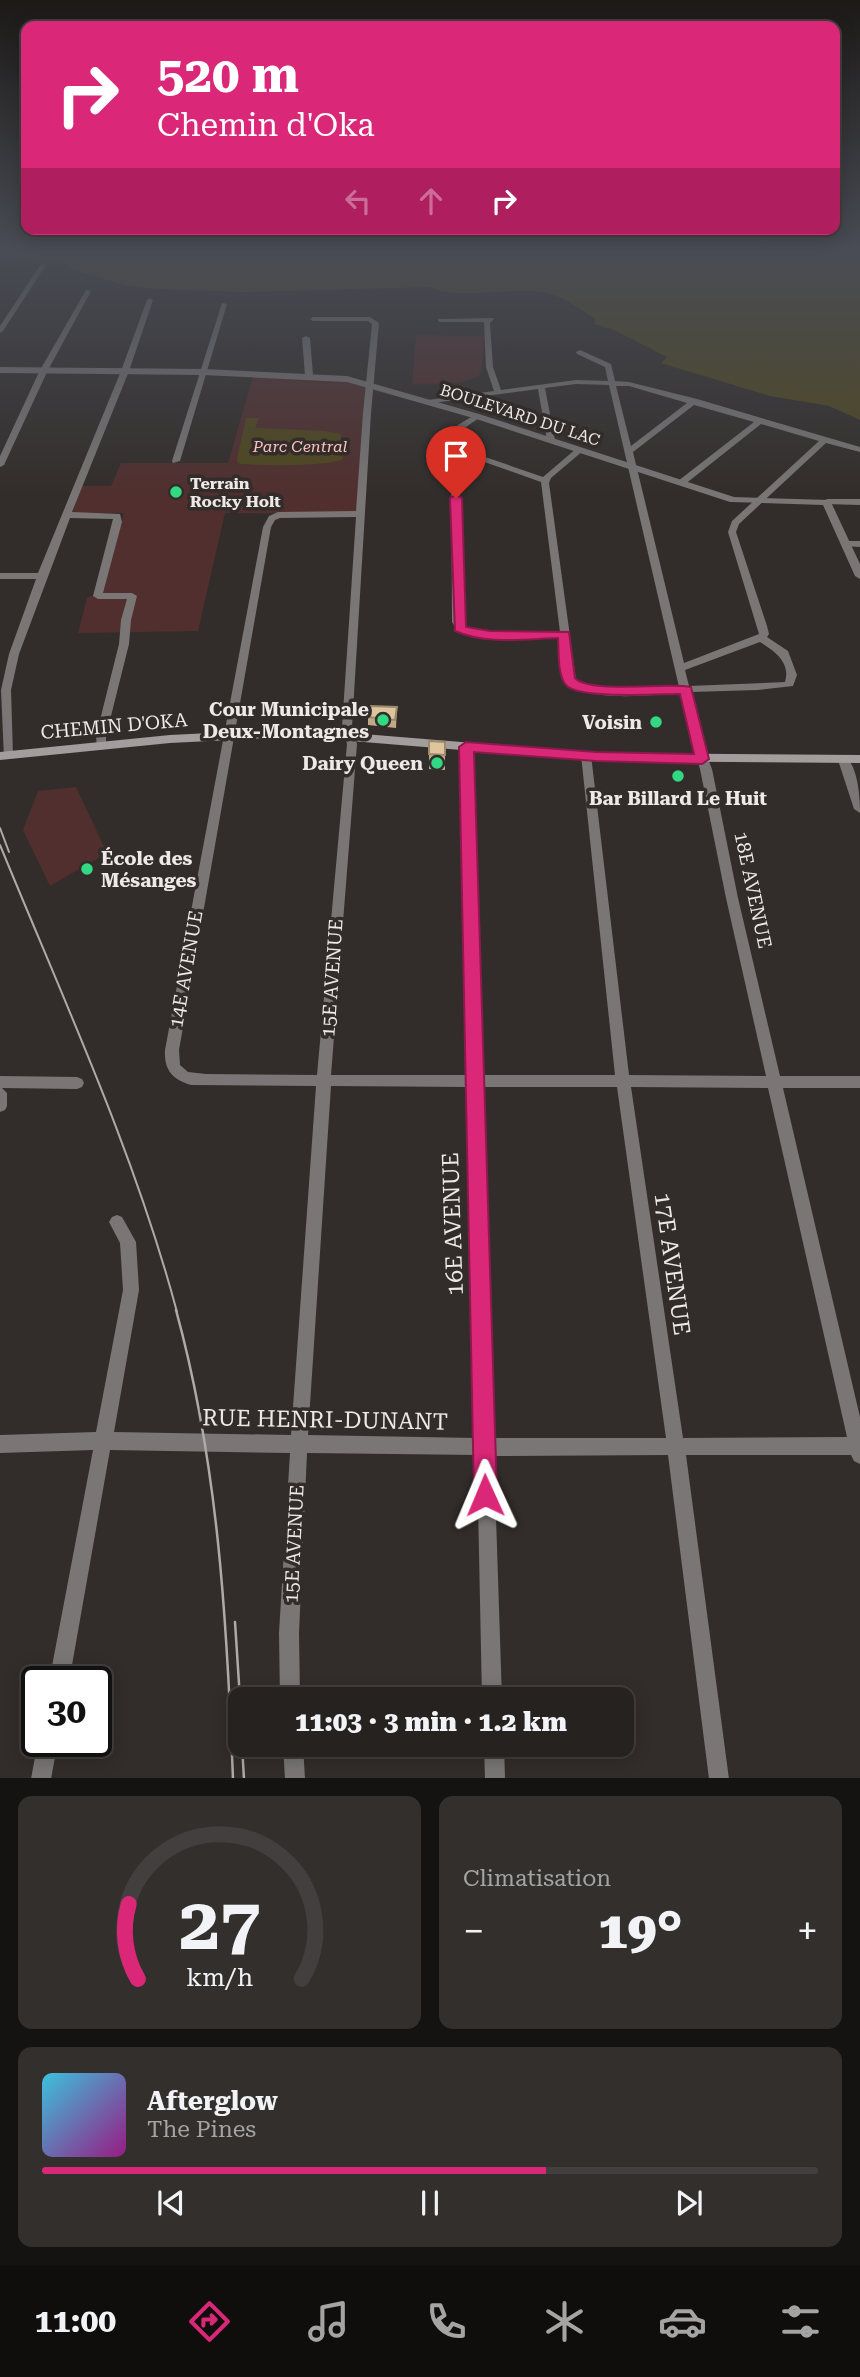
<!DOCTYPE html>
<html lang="fr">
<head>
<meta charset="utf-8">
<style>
  :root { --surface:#262220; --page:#322f2d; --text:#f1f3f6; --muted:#a4a4a5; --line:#423f3e; --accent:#db2777 }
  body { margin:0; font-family:"Roboto Serif",serif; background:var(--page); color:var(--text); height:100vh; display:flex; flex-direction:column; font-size:26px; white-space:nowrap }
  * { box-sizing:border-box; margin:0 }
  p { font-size:23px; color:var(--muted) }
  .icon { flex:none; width:38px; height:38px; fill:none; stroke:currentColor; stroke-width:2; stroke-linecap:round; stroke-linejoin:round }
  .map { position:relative; height:1778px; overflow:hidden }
  .drawer { display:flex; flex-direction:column; gap:18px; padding:18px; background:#151312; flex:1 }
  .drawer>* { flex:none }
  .top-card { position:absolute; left:21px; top:21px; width:819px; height:214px; border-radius:14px; box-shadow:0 4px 18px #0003,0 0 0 2px var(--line); background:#db2777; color:#fff; overflow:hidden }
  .speed { position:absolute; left:21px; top:1666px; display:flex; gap:14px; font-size:35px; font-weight:700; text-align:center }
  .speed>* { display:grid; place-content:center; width:91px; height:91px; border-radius:50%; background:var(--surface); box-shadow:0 4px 18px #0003,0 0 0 2px var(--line); line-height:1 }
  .speed .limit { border:4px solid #111; border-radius:10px; background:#fff; color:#111 }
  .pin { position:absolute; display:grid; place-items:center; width:60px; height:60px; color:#fff; margin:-72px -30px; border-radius:50% 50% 50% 0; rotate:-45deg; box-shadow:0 0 7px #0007 }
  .pin .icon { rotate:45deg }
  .me { position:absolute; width:77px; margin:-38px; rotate:359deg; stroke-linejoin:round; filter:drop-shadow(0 0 5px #0008) }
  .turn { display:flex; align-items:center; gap:24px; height:147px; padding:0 21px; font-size:32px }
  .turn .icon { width:91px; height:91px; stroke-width:2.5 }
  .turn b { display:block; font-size:49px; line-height:60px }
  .lanes { display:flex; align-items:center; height:66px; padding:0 21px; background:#0003; justify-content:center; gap:35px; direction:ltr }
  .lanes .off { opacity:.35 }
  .big { font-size:52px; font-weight:800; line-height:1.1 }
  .drawer .tile { flex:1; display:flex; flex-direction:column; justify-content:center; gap:10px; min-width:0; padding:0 24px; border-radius:14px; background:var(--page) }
  .drawer .dial { align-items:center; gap:0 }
  .dial svg { height:182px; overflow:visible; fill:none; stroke:var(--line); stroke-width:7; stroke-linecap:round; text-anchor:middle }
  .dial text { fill:var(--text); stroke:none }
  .song { display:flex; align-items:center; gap:21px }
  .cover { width:84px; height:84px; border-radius:10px; background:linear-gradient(135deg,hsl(190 70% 55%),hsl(310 70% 35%)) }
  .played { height:7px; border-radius:4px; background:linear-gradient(90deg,var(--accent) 65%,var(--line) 65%) }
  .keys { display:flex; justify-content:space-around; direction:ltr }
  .heat { display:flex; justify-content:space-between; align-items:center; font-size:38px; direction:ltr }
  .drawer .tiles { flex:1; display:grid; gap:18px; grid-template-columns:1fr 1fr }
  .tile:last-child { grid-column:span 2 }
  .trip { position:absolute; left:228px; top:1687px; width:406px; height:70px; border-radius:14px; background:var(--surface); box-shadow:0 4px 18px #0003,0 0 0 2px var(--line); font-weight:800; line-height:70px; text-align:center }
  .menu { display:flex; height:112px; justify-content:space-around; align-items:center; background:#0f0e0d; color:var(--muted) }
  .menu .icon { width:49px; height:49px }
  .menu .current { color:var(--accent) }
  .menu b { font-size:32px; color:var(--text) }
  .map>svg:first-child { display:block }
</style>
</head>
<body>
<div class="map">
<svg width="860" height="1779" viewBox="0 0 860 1779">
  <rect width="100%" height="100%" fill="#322d2a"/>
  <g fill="#502f2e">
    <path d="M416,335L484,336L481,374C463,387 433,383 412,384Z"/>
    <path d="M254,373L369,382L362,514L225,513L198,631L78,633L87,598L104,589L124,513H72L82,486H111L121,463H228Z"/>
    <path d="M76,787L107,853L50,886L23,830L38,791Z"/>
  </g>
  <g fill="#4f471e">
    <path d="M0,249H860V420L829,406L770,396L661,363L667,357L614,330L595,324V319C578,307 562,295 541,292C516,287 448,300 431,287L244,292L158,289L124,285L68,268V263L22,260L0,255Z"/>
    <path d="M246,418H259L255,428L325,431L341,434L340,451L343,459C333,466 251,467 238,463L237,459Z"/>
  </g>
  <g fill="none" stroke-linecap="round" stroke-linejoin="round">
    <g fill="#797675" fill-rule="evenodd">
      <path d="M41,264L46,265L3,331L0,333V326Z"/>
      <path d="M86,290L91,291L47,372L4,465L0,467V456L39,372Z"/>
      <path d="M150,298L153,300L129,371L72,512L120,514L122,522L103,593H132L137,596L131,620L129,644L106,736V745L101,748L97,747L96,736L119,644L121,620L127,599H98L93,596L113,519L70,518L19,654L11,690L13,755L12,758H4L1,690L9,654L36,579H0V573H38L121,371L147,300Z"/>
      <path d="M222,303L227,304L180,461L173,463L172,461Z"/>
      <path d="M370,317L379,323L371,413L352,727L357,744L331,1075H468L461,747L466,744L471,747L482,1075H615L581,755L586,751L591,755L629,1075L766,1076L726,898L700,769L694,749L680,693C649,695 591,703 566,682L560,638C526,639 489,645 457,630L452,622L451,435L458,425L476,414L480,416L479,418C465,428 459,429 459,448L543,477L577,448L584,450L551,478L549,483L576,680C607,695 646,689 679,687L609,385L576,384L545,388L555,440L551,442L547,440L538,389L425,404V400H428L494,391L486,367L484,322H440L438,321V319L493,318L494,319L490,323L493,367L501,390L576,380L608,381L605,367L577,354L576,352L580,350L611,364L615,381L629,382L697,399L860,447V452L826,443L739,524L736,532L767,626L769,634L767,637L788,651L797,675L793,686L758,690L691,692L704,749L712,769L738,898L780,1076H860V1088H783L860,1417V1464L854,1461L851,1455H686L729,1779H709L668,1455L494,1456L502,1699H482L477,1455L307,1453L299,1633L300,1699H280L279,1633L290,1453L110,1450L69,1682H49L93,1450L0,1453V1435L96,1432L123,1290L120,1243L109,1222L112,1217L117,1215L122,1217L136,1242L139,1290L114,1432L291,1435L316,1086L191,1085C172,1079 164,1070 165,1050L263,527L269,516L278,512L356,511L363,413L372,324L368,321H313L310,319L313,317ZM616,386H629L687,403L631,446ZM694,405L754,422L678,481V485H684L761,424L819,441L732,521L728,532L759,634L684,663L633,452ZM459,453L541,482L560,632C538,633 474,641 462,622ZM356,517L342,727L347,744L317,1075L206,1074L188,1072L180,1065L179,1050L271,527L275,520L280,518ZM760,642C774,651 791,662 785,682L689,686L685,670ZM331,1086L468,1087L476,1438L308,1435ZM482,1087H617L666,1438H494ZM631,1087L768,1088L847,1437L683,1438Z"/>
      <path d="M306,336L310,338L313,375L309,377L305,375L302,338Z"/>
      <path d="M827,499H860V505L824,504L823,502Z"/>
      <path d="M846,541H860V547L843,546L842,544Z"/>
      <path d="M844,756C858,764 860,798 860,813L854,809L838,760Z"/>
      <path d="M0,1076L77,1077L82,1079L84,1083L82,1087L77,1089L2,1088L7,1093V1106L5,1110L0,1112Z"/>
      <path d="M38,1741H58L51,1779H31Z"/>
      <path d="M283,1745H303L305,1779H285Z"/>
      <path d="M484,1745H504L505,1779H485Z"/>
    </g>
    <path fill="#797675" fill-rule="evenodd" d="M0,367L203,369L347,376L479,414L734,497L830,500L860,564V579L855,576L823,505L730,502L473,418L347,382L203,375L0,373Z"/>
    <path fill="#a39e9d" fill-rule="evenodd" d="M271,730L339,732L596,753L860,755V763L596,761L339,740L271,738L170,743L0,760V752L170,735Z"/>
    <g stroke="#aeaaa7" stroke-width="2">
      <path d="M0,828L9,852"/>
      <path d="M0,845C63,999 134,1151 177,1312"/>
    </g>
    <g stroke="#aeaaa7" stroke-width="2.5">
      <path d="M176,1310C218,1463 227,1621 233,1779"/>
      <path d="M235,1622L240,1699"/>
      <path d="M242,1745L244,1779"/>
    </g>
  </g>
  <g fill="#bfa987">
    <path d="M397,707L396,728L368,725V717Z"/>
    <path d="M429,741L445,742V770L429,769Z"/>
  </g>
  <g fill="#dec59d" stroke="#9b8a6e" stroke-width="2">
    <path d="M370,706L397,707L395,720L368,717Z"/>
    <path d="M429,741L445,742V755L429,754Z"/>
  </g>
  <linearGradient id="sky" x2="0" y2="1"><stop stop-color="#1c1917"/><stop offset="0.5" stop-color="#494c55"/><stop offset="1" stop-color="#494c55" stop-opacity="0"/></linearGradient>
  <rect width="860" height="498" fill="url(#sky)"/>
  <path fill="#db2777" stroke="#8e194d" stroke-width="2" d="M456,495L462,498L466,627L490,631L569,632L575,678C590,694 666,682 691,687L709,759L702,764L596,761L474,752L497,1495L494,1503L485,1507L477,1503L474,1495L459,747L466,742L596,752L694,754L680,694C659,694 581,699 567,686C557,677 559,651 558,638C525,639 486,645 455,631L450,498Z"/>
  <g fill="#33d882" stroke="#322d2a" stroke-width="2.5">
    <circle cx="176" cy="492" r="7"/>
    <circle cx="383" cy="720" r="7"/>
    <circle cx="656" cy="722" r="7"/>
    <circle cx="437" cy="763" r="7"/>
    <circle cx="678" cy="776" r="7"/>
    <circle cx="87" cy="869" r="7"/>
  </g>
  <g text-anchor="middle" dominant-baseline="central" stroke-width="7" stroke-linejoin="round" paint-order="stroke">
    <g font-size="16" fill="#ece9e6" stroke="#322d2a">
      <text transform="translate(520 415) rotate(18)">BOULEVARD DU LAC</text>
    </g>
    <g font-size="16" font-style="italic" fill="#ffc1be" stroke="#322d2a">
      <text x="300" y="446">Parc Central</text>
    </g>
    <g font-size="16" font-weight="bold" fill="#ece9e6" stroke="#322d2a" text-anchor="start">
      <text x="190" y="483">Terrain<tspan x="190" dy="18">Rocky Holt</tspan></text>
    </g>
    <g font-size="19" font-weight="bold" fill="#ece9e6" stroke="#322d2a" text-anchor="end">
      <text x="369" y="709">Cour Municipale<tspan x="369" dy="22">Deux-Montagnes</tspan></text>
      <text x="642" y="722">Voisin</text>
      <text x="423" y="763">Dairy Queen</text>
      <text x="678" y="798" text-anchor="middle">Bar Billard Le Huit</text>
      <text x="101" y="858" text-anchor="start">École des<tspan x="101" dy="22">Mésanges</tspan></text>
    </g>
    <g font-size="19" fill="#ece9e6" stroke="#322d2a">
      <text transform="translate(114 726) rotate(-5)">CHEMIN D'OKA</text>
      <text transform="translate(753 890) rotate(78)">18E AVENUE</text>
      <text transform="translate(186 969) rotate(-80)">14E AVENUE</text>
      <text transform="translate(332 978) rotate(-86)">15E AVENUE</text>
      <text transform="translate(294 1544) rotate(-87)">15E AVENUE</text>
    </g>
    <g font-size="23" fill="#ece9e6" stroke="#322d2a">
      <text transform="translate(453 1224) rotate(-92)">16E AVENUE</text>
      <text transform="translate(672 1264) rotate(82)">17E AVENUE</text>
      <text transform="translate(325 1420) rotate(1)">RUE HENRI-DUNANT</text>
    </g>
  </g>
</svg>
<div class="speed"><div class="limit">30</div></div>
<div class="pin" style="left:456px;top:498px;background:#d93025"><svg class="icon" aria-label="arrive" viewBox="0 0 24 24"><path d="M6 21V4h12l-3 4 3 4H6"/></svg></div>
<svg class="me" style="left:485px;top:1495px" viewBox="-20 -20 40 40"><path d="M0-17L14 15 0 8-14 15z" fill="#db2777" stroke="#fff" stroke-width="4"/></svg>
<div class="trip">11:03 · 3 min · 1.2 km</div>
<div class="top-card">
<div class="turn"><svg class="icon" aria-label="right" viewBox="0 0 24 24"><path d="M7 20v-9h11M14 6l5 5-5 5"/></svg><div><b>520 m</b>Chemin d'Oka</div></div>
<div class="lanes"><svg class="icon off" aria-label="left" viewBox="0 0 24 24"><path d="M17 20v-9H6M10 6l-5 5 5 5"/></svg><svg class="icon off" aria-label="ahead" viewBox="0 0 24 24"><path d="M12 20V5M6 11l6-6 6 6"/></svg><svg class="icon" aria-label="right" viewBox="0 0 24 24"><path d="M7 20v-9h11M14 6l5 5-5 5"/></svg></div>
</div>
</div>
<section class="drawer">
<div class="tiles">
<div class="tile dial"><svg viewBox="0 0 100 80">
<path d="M14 69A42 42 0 1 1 86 69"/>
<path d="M14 69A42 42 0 0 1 10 36" stroke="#db2777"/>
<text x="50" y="56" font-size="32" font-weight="700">27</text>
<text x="50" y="72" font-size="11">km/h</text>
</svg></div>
<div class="tile"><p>Climatisation</p>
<div class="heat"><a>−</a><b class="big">19°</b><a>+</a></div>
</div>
<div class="tile">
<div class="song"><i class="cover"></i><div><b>Afterglow</b><p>The Pines</p></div></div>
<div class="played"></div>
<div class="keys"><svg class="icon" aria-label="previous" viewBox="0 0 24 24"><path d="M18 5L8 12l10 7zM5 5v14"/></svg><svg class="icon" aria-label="pause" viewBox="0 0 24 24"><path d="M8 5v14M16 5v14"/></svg><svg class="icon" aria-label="next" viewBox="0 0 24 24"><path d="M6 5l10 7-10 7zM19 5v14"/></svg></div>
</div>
</div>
</section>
<nav class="menu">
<b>11:00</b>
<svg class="icon current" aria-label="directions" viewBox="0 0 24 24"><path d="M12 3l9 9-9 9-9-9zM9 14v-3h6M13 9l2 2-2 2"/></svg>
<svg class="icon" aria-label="music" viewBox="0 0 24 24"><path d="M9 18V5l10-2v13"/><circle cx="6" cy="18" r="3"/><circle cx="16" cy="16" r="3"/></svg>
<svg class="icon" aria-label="phone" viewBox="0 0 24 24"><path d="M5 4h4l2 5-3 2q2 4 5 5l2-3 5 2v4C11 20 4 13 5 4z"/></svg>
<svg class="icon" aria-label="climate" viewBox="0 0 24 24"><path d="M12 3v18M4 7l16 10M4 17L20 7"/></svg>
<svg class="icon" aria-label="car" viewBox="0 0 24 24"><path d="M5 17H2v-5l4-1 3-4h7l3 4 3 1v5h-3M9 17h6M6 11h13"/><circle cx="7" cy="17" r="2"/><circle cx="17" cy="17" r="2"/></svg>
<svg class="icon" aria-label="filters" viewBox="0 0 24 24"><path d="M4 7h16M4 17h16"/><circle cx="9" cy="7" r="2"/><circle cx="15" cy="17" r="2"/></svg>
</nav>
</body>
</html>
